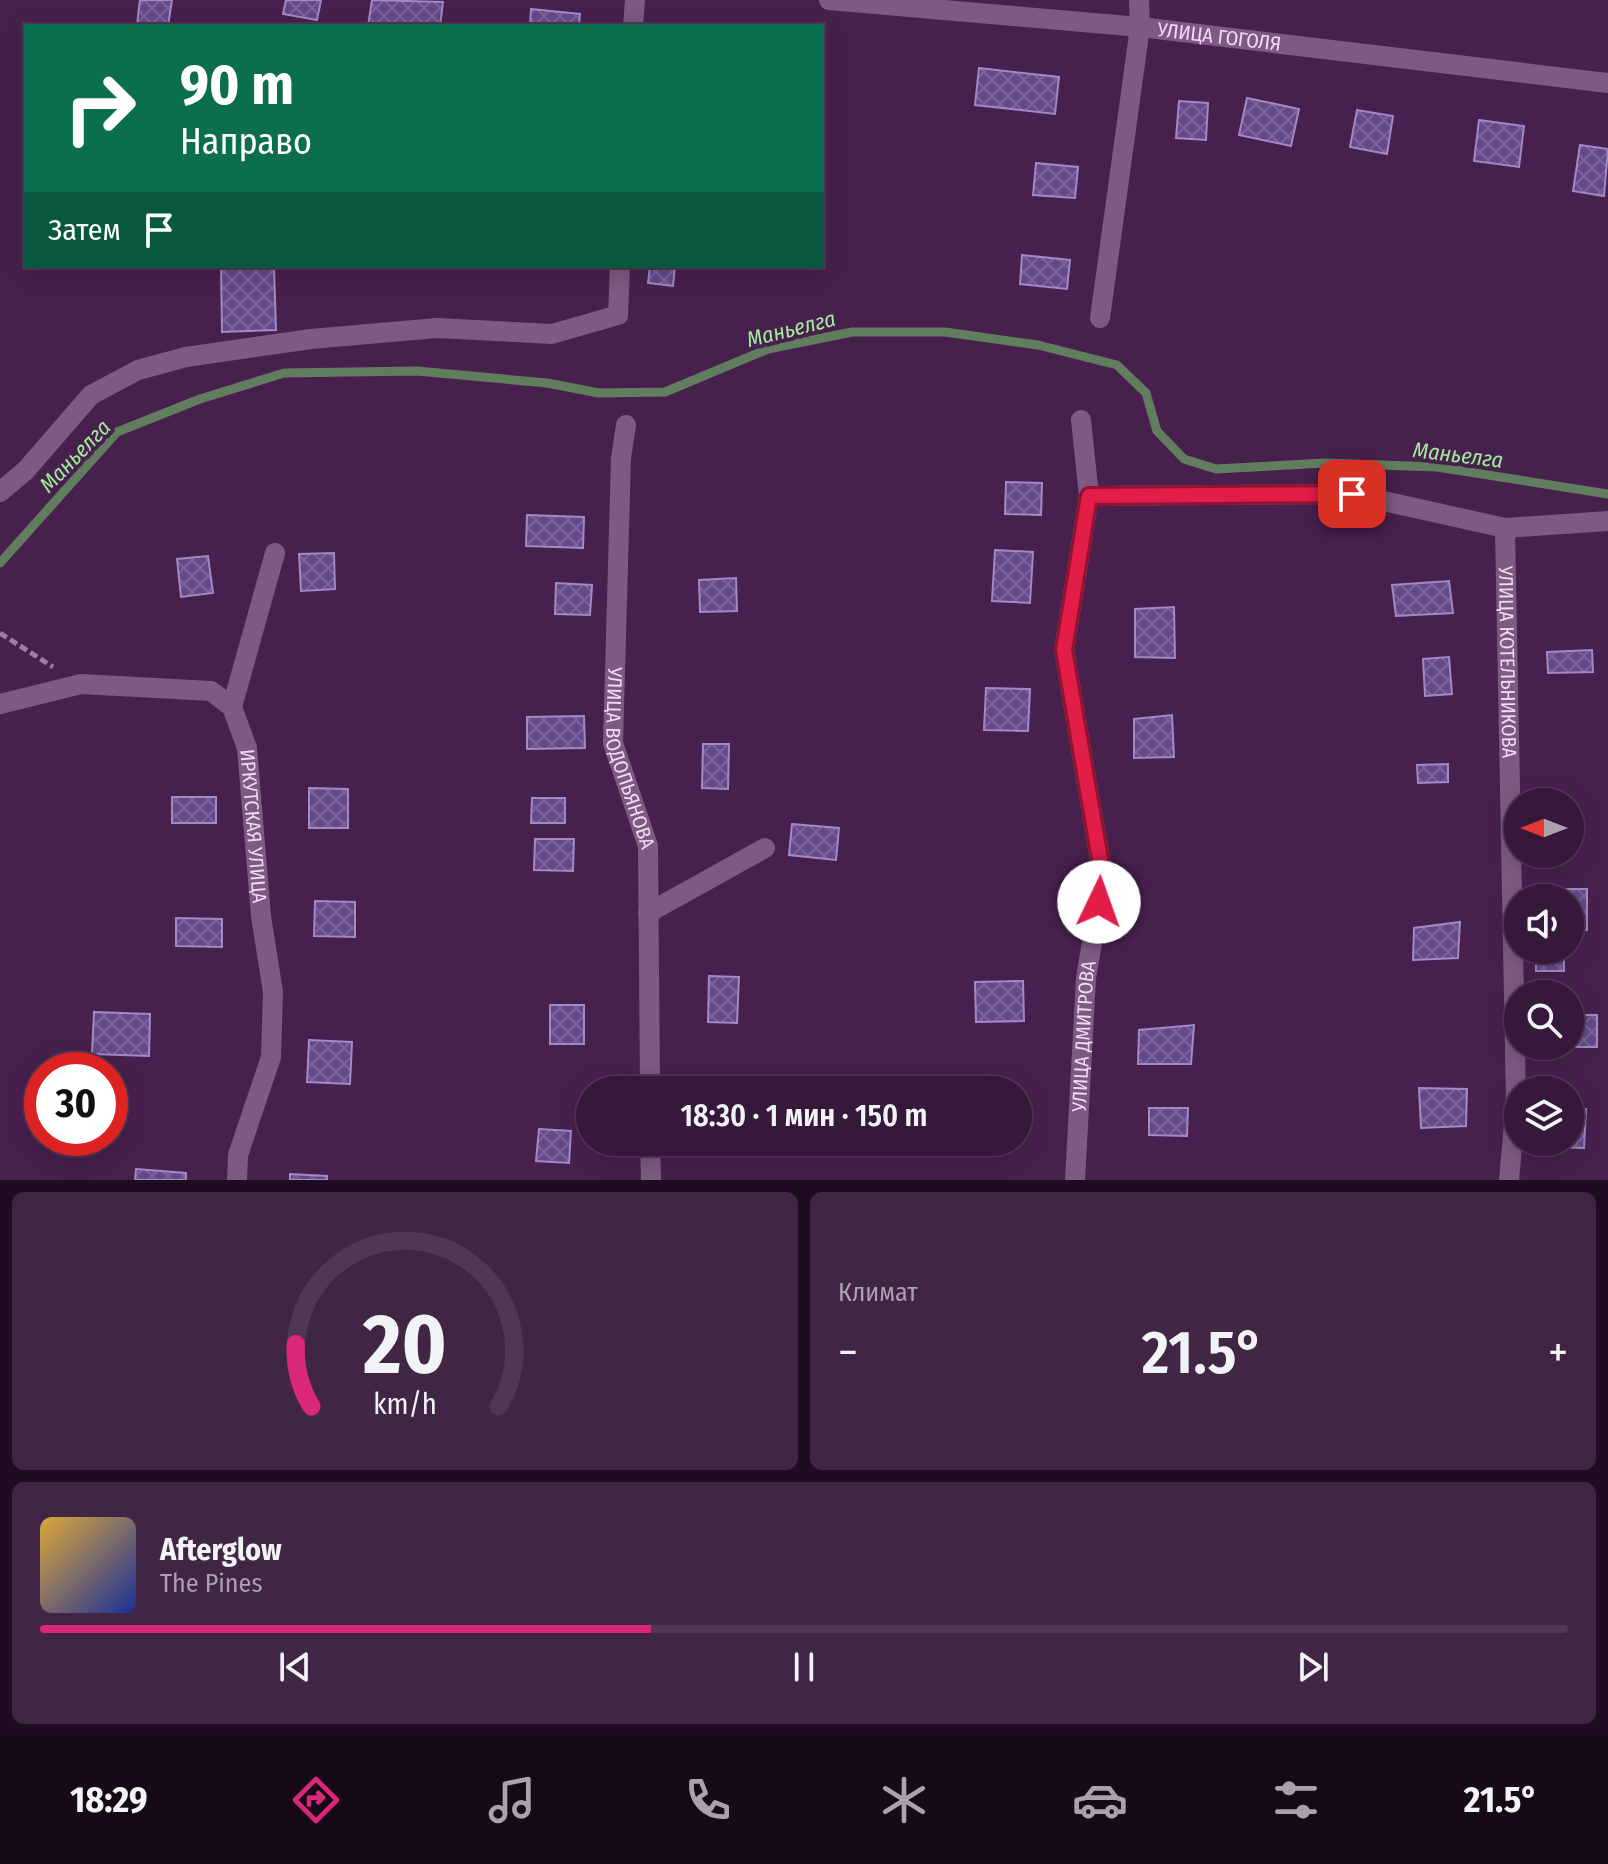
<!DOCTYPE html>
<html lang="ru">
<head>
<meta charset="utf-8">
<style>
  :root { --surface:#36183a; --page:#412545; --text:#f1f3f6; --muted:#aaa0af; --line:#503754; --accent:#db2777 }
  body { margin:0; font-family:"Fira Sans Condensed",sans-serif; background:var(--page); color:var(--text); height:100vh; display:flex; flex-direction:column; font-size:30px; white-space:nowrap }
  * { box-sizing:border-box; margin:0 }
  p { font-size:26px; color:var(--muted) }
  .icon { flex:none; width:44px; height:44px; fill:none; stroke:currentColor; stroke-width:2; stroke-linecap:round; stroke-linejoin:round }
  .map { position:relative; height:1180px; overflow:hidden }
  .panel { display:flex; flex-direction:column; gap:12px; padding:12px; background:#1e0d20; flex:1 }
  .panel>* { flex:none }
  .hud { position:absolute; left:24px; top:24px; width:800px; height:244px; border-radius:0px; box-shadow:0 4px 20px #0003,0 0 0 2px var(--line); background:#0b6e4f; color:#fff; overflow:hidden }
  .needle { width:52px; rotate:270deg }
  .buttons { position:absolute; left:1504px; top:788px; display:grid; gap:16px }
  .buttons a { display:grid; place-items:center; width:80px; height:80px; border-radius:50%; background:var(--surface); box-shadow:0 4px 20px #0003,0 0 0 2px var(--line); font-size:40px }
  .speed { position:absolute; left:24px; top:1052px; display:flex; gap:16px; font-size:40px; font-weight:700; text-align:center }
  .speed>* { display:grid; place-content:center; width:104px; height:104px; border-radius:50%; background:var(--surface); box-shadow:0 4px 20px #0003,0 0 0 2px var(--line); line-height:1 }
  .speed .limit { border:12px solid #d22; background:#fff; color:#111 }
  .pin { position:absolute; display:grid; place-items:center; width:68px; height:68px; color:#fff; margin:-34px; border-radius:16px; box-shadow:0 4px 12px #0006 }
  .me { position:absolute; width:88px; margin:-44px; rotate:3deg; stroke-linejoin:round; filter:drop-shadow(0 0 6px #0008) }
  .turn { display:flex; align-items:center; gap:28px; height:168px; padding:0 24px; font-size:36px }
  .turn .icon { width:104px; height:104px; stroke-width:2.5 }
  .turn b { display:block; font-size:56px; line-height:68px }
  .then { display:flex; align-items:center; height:76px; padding:0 24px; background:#0003; gap:16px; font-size:30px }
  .big { font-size:60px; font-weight:600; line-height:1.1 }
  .panel .widget { flex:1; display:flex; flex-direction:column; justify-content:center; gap:12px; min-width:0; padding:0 28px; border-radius:12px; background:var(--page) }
  .panel .dial { align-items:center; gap:0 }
  .dial svg { height:208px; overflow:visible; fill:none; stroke:var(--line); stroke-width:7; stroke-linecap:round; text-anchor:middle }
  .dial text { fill:var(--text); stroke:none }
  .song { display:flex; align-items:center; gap:24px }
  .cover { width:96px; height:96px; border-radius:12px; background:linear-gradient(135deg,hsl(40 70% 55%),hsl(230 70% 35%)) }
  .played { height:8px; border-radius:4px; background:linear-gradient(90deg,var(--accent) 40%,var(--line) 40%) }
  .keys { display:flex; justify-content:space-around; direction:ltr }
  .heat { display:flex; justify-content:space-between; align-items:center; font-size:44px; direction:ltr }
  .panel .tiles { flex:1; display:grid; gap:12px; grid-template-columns:1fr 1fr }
  .widget:last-child { grid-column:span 2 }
  .trip { position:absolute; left:576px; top:1076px; width:456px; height:80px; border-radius:40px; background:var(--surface); box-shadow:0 4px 20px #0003,0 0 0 2px var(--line); font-weight:600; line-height:80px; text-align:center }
  .menu { display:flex; height:128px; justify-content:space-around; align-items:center; background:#160a17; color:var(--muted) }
  .menu .icon { width:56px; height:56px }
  .menu .on { color:var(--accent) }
  .menu b { font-size:36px; color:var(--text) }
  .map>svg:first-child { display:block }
</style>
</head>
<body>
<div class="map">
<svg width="1608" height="1180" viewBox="0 0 1608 1180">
  <defs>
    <pattern id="building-cross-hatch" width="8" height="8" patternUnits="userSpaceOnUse" patternTransform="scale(2)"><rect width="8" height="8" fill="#644989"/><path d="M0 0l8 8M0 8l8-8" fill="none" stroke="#7b639a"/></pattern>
  </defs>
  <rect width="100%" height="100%" fill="#48204e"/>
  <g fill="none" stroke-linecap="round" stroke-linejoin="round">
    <path stroke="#607e5e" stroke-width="9" d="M0,563L117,432L200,399L284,373L417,371L547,383L599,393L665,392L768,349L852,332H945L1038,345L1117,365L1146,393L1157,431L1184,459L1216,469L1325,463L1437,467L1608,494"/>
  </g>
  <g fill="url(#building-cross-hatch)" stroke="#a189c5" stroke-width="2">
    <path d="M140,0H172L168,26L137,25Z"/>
    <path d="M286,0H321L317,20L283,14Z"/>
    <path d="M372,0L443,2L440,26H368Z"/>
    <path d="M531,9L580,14L579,26H530Z"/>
    <path d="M979,68L1059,77L1055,114L975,105Z"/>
    <path d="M1247,98L1299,109L1291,146L1239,135Z"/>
    <path d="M1179,101L1208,103L1206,140L1176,138Z"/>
    <path d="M1357,110L1393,116L1387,154L1350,147Z"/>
    <path d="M1479,120L1524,126L1519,167L1474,161Z"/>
    <path d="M1580,145L1608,149L1604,196L1573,191Z"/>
    <path d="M1036,163L1078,167L1075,198L1033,195Z"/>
    <path d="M1022,255L1070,260L1067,289L1020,284Z"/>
    <path d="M221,266H274L276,330L222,332Z"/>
    <path d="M650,266H675L673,286L648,283Z"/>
    <path d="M1006,482L1042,483L1041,515L1005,514Z"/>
    <path d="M527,515L584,517L583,548L526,546Z"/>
    <path d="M995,550L1033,552L1030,603L992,601Z"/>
    <path d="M334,553L335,589L301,591L299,554Z"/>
    <path d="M208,556L213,593L181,597L177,559Z"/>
    <path d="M736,578L737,611L700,612L699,580Z"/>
    <path d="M1449,581L1453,613L1396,616L1392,585Z"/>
    <path d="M556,583L592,585L590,615L555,614Z"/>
    <path d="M1174,607L1175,658L1135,657V609Z"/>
    <path d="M1592,650L1593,672L1548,673L1547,652Z"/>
    <path d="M1449,657L1452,694L1425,696L1423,659Z"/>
    <path d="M986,688L1030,689L1028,731L984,730Z"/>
    <path d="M1172,715L1174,757L1134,758V719Z"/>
    <path d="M584,716L585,748L527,749V717Z"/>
    <path d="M703,744H729L728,789L702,788Z"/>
    <path d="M1448,764V782L1418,783L1417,765Z"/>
    <path d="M309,788L348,789V828H309Z"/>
    <rect x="172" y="797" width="44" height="26"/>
    <path d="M532,798H565V823H531Z"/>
    <path d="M792,824L839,828L836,860L789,855Z"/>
    <path d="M535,839H574L573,871L534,870Z"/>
    <path d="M1550,889H1587V930H1570V898H1550Z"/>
    <path d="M315,901L355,902V937L314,936Z"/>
    <path d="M176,918L222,919V947L176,946Z"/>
    <path d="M1460,922L1458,958L1413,960L1414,928Z"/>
    <rect x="1536" y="951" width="28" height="20"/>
    <path d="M709,976L739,977L737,1023L708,1022Z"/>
    <path d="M1023,981L1024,1021L976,1022L975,982Z"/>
    <rect x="550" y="1005" width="34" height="39"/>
    <path d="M94,1012L150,1014L149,1056L92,1054Z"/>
    <path d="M1570,1015H1597V1047H1555L1570,1046Z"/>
    <path d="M1194,1025L1191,1064H1138L1139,1030Z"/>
    <path d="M309,1040L352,1042L350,1084L307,1082Z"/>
    <path d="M745,1082L746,1090H717L716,1083Z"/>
    <path d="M1419,1088L1467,1089L1466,1126L1421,1128Z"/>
    <path d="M1149,1108H1188L1187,1136L1149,1135Z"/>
    <path d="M1570,1109H1586L1584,1148L1554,1147V1142H1570Z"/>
    <path d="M539,1129L571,1131L569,1163L536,1161Z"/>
    <path d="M136,1169L186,1173V1180H135Z"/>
    <path d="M290,1174L327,1176V1180H290Z"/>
  </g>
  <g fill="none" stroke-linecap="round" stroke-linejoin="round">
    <path stroke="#9d7da1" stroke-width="5" stroke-dasharray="8 4" stroke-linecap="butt" d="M0,633L53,667"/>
    <g stroke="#7c5a81" stroke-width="20">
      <path id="s1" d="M829,0L1140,27L1608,83"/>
      <path d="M633,26L635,0"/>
      <path d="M1100,318L1140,27L1139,0"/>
      <path id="s2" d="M626,425L621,458L613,743L648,846L650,1090"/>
      <path d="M0,492L26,470L91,395L138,370L186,357L311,339L437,328L552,334L618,315L620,266"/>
      <path d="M1089,496L1352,494L1505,528L1608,521"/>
      <path id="s3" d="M1505,528L1516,1102L1509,1180"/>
      <path id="s4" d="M0,704L81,684L211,691L232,707L247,748L261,916L273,992L271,1057L238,1155L237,1180"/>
      <path d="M232,707L275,553"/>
      <path d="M648,913L765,848"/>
      <path d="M650,1142L651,1180"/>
      <path id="s5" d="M1075,1180L1086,978L1103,877L1064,650L1089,496L1081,420"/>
    </g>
  </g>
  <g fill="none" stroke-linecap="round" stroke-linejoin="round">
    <defs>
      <path id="route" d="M1099,902L1103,877L1064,650L1089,496L1352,494"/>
    </defs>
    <use href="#route" stroke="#92132f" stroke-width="20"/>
    <use href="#route" stroke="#e11d48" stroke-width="14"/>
  </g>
  <g text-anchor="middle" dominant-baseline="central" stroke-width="8" stroke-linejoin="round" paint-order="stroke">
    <g font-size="20" fill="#f2daf5" stroke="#48204e">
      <text stroke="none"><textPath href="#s1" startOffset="392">УЛИЦА ГОГОЛЯ</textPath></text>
      <text stroke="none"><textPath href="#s3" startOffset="134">УЛИЦА КОТЕЛЬНИКОВА</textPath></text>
      <text stroke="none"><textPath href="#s2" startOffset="336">УЛИЦА ВОДОПЬЯНОВА</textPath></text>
      <text stroke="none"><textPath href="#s4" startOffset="362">ИРКУТСКАЯ УЛИЦА</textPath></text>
      <text stroke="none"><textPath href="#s5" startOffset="144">УЛИЦА ДМИТРОВА</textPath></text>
    </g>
    <g font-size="22" font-style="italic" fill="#a1eb99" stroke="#48204e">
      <text transform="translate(791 329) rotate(-14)">Маньелга</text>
      <text transform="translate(1458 455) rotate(7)">Маньелга</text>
      <text transform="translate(75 456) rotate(-46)">Маньелга</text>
    </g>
  </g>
</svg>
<div class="buttons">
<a><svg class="needle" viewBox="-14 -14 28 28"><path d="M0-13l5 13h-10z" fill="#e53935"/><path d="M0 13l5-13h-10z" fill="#aaa0af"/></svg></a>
<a><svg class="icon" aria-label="sound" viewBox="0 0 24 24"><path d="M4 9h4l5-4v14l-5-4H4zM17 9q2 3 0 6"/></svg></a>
<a><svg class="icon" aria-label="search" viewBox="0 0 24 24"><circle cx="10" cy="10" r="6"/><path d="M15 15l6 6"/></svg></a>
<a><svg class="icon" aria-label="layers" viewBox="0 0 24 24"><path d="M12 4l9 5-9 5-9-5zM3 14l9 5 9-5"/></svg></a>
</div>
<div class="speed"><div class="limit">30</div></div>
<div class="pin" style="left:1352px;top:494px;background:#d93025"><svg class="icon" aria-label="arrive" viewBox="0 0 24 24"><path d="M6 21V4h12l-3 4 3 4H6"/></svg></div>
<svg class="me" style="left:1099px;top:902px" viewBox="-20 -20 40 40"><circle r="19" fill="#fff"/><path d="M0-13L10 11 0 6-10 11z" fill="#e11d48"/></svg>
<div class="trip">18:30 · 1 мин · 150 m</div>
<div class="hud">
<div class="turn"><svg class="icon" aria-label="right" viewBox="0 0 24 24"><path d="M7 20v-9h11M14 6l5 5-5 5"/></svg><div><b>90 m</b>Направо</div></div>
<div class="then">Затем<svg class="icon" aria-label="arrive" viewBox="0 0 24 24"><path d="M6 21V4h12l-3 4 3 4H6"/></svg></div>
</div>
</div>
<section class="panel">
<div class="tiles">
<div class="widget dial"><svg viewBox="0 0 100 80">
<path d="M14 69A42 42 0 1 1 86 69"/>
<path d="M14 69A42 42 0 0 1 8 45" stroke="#db2777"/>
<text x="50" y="56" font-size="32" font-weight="700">20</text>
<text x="50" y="72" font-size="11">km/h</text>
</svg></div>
<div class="widget"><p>Климат</p>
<div class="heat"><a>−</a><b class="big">21.5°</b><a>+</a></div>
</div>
<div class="widget">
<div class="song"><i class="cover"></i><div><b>Afterglow</b><p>The Pines</p></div></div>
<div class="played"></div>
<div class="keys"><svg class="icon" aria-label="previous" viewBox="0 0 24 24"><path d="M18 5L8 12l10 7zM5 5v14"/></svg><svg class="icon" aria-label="pause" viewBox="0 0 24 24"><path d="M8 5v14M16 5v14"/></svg><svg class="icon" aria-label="next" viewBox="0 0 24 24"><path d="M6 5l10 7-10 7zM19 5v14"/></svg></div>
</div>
</div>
</section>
<nav class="menu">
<b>18:29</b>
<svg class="icon on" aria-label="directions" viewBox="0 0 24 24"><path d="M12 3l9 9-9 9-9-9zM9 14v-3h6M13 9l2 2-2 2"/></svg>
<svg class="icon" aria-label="music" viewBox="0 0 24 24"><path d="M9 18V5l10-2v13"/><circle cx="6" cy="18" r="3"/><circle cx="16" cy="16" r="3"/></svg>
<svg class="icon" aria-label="phone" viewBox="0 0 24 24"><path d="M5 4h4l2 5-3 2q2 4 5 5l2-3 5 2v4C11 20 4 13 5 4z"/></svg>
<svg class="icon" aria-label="climate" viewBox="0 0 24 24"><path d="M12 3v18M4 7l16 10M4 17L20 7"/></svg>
<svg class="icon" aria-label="car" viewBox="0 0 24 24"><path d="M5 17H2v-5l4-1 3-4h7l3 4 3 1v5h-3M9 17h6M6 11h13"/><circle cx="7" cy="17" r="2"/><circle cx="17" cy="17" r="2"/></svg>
<svg class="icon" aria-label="filters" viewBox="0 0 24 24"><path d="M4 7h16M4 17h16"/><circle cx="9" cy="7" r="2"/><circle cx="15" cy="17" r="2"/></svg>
<b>21.5°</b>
</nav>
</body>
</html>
